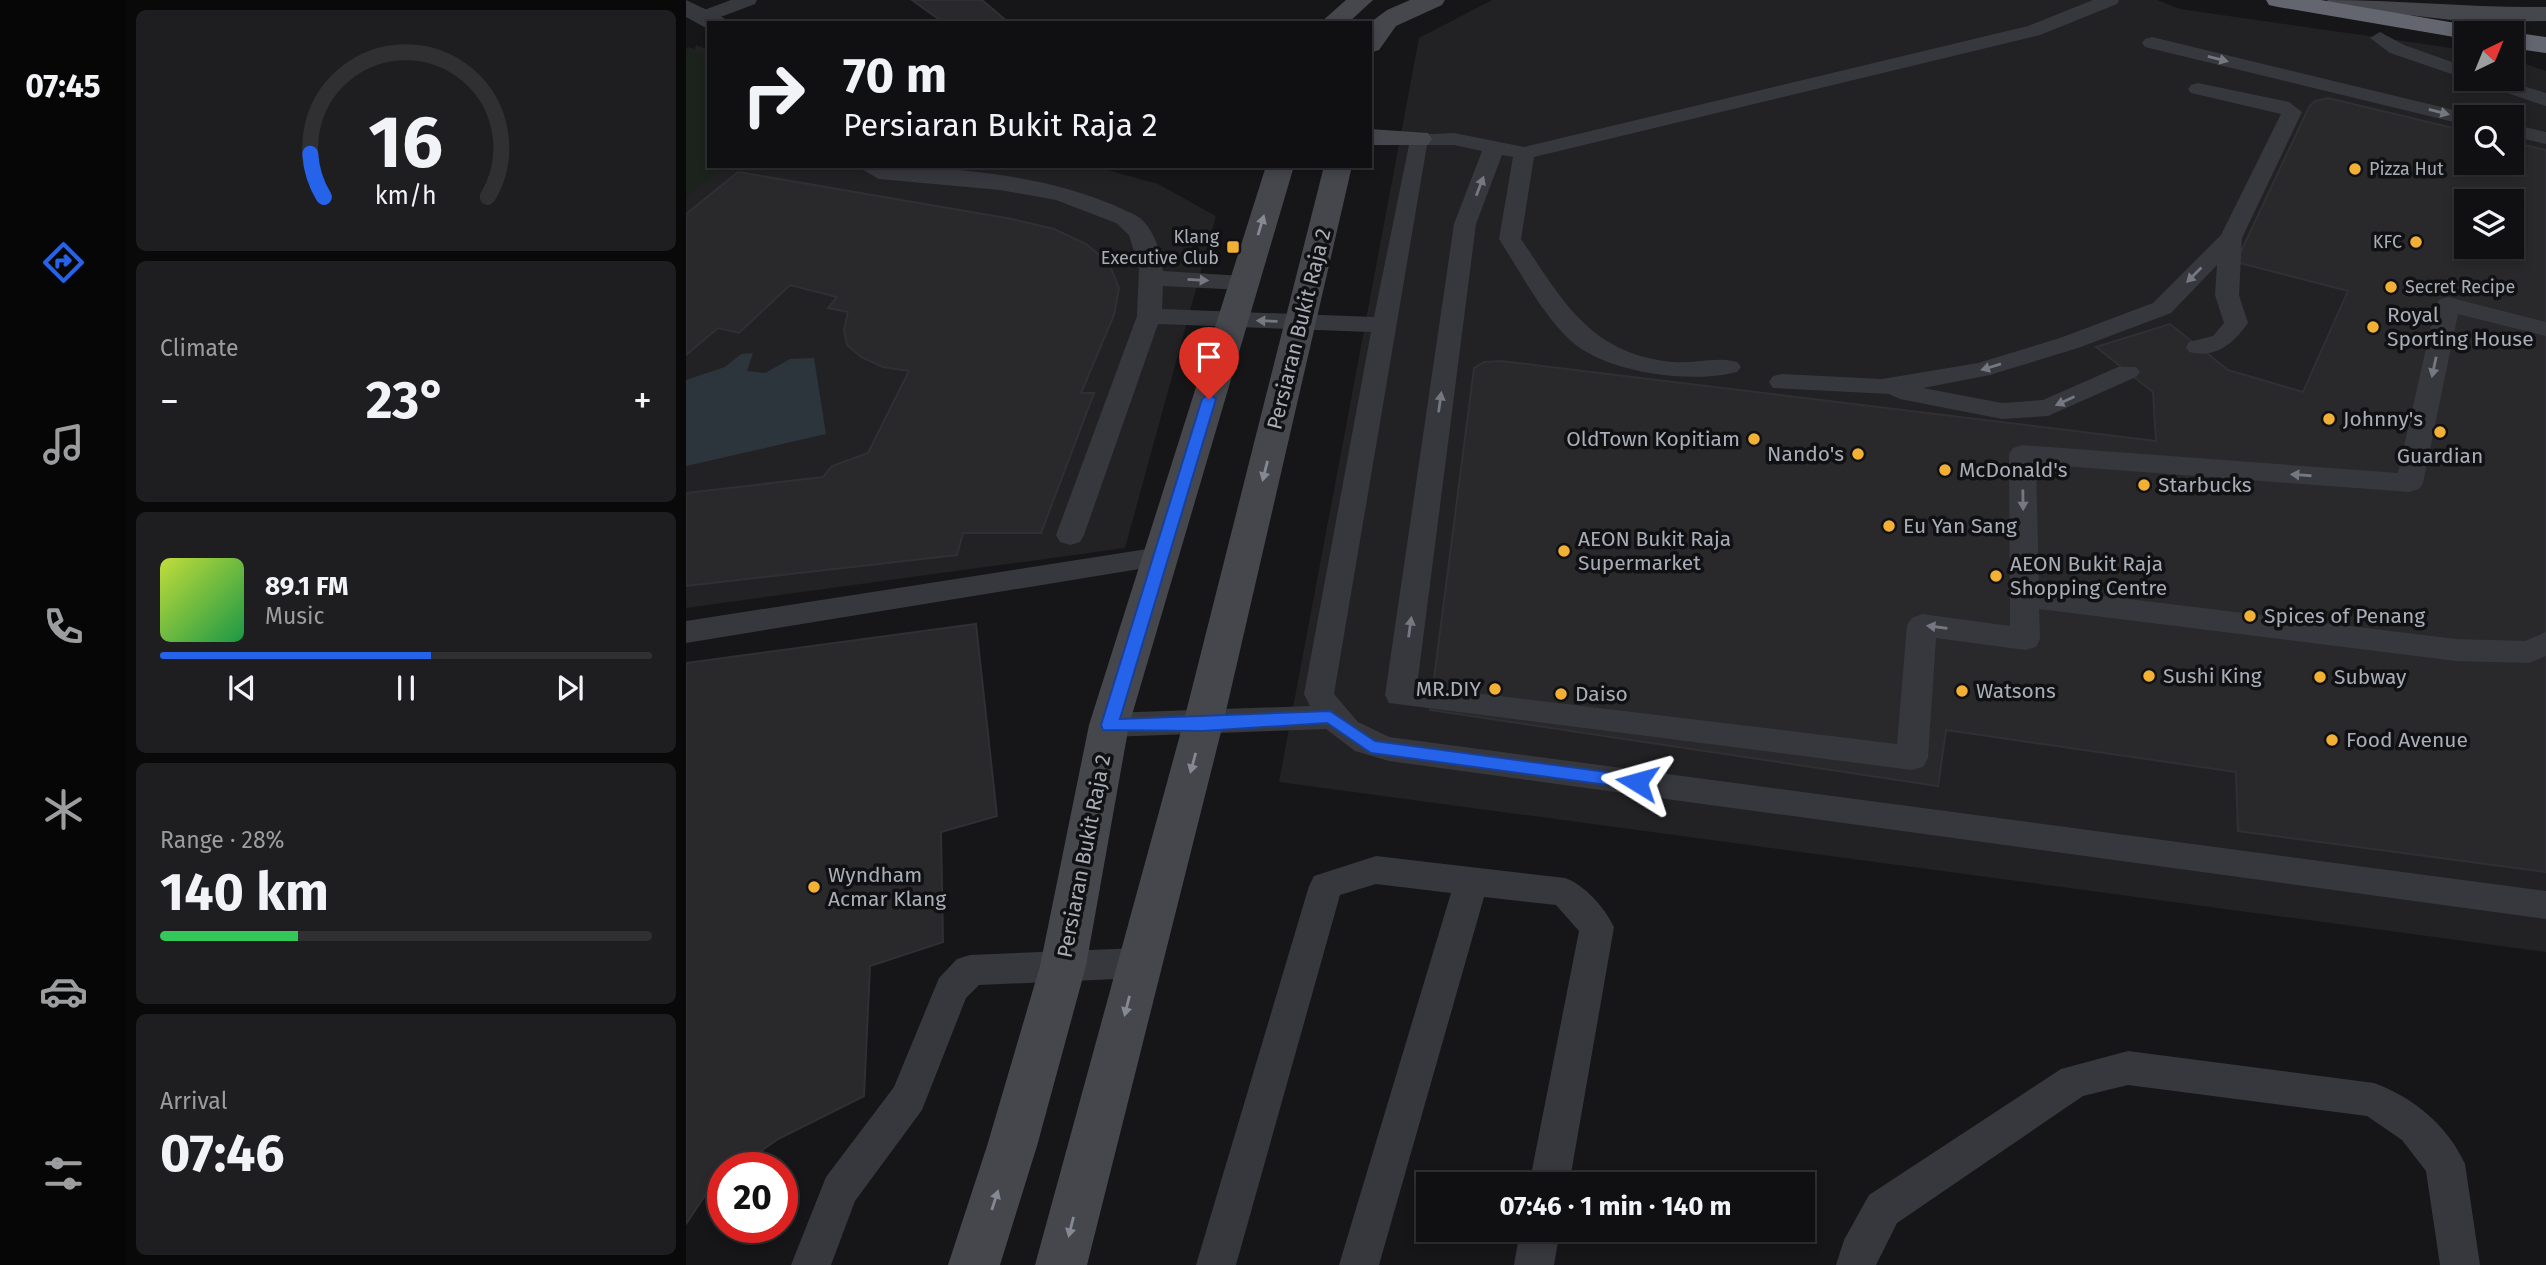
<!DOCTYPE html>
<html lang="en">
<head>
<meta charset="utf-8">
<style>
  :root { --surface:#101012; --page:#1e1e20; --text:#f1f3f6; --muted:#9c9d9f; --line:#303032; --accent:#2563eb }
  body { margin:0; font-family:"Fira Sans",sans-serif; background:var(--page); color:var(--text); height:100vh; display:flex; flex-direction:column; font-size:26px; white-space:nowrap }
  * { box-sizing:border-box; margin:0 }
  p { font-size:23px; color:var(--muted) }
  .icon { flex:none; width:38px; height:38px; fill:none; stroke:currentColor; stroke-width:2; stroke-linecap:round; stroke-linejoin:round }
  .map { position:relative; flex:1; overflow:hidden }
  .panel { display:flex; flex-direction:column; gap:10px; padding:10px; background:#09090a; width:560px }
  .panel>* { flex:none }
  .top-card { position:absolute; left:21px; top:21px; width:665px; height:147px; border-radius:0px; box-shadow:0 4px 10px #0003,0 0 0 2px var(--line); background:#101012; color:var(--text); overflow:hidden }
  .needle { width:46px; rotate:43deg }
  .fabs { position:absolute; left:1768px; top:21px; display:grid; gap:14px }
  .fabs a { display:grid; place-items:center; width:70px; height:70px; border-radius:0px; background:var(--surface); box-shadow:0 4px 10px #0003,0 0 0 2px var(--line); font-size:35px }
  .speed { position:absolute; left:21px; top:1152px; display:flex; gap:14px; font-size:35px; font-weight:700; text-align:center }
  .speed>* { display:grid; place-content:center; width:91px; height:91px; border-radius:50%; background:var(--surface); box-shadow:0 4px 10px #0003,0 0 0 2px var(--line); line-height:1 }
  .speed .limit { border:10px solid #d22; background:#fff; color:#111 }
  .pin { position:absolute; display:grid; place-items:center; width:60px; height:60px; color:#fff; margin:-72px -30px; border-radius:50% 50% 50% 0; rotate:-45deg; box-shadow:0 0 7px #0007 }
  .pin .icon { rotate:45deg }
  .me { position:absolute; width:77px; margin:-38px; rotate:278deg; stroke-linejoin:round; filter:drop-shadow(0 0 5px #0008) }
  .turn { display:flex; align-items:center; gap:24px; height:147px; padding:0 21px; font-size:32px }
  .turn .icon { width:91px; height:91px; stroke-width:2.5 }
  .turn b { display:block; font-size:49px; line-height:60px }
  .big { font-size:52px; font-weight:700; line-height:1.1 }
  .panel .tile { flex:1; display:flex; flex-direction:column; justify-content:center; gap:10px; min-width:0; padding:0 24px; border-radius:10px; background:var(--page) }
  .panel .dial { align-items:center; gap:0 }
  .dial svg { height:182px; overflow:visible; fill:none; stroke:var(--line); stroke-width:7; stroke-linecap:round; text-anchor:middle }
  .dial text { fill:var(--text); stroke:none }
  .song { display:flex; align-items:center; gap:21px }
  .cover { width:84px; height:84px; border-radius:10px; background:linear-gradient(135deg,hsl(70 70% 55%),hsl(140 70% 35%)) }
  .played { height:7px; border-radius:4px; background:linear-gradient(90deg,var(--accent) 55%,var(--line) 55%) }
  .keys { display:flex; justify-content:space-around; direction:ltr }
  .heat { display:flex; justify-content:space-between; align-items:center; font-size:38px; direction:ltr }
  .charge { height:10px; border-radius:5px; background:linear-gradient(90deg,#34c759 28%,var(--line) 0) }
  .trip { position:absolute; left:730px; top:1172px; width:399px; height:70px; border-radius:0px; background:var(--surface); box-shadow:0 4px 10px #0003,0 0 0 2px var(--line); font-weight:700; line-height:70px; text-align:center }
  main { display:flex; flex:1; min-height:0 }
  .menu { display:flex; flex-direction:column; width:126px; justify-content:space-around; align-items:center; background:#060607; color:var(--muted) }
  .menu .icon { width:49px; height:49px }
  .menu .on { color:var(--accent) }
  .menu b { font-size:32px; color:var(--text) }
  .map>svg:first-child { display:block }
</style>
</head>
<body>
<main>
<nav class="menu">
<b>07:45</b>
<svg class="icon on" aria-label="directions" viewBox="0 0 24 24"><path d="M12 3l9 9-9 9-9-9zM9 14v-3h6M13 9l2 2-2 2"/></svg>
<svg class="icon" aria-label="music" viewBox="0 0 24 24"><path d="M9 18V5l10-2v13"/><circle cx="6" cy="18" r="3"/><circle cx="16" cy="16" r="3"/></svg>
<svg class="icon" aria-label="phone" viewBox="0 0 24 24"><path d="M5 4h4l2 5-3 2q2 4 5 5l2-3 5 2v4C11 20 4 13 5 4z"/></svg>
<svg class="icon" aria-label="climate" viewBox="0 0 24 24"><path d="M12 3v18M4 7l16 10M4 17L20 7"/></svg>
<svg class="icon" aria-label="car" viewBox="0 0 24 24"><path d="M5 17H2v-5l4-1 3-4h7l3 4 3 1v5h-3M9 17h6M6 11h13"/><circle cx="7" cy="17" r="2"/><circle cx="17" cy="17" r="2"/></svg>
<svg class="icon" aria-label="filters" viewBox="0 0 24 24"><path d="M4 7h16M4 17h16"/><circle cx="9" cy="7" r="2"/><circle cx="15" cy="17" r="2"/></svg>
</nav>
<section class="panel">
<div class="tile dial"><svg viewBox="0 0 100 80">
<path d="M14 69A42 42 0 1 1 86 69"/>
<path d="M14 69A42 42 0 0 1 8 50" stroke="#2563eb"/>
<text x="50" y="56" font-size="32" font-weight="700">16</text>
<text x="50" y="72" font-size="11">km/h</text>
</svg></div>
<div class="tile"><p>Climate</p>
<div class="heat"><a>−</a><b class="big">23°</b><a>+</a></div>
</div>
<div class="tile">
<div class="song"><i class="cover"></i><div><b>89.1 FM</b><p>Music</p></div></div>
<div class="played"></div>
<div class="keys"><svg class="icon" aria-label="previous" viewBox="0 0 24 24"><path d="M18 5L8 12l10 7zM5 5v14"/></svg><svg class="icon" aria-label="pause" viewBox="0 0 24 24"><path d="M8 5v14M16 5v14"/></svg><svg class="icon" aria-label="next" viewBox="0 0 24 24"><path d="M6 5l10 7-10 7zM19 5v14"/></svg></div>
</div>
<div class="tile"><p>Range · 28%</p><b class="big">140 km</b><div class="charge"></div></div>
<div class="tile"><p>Arrival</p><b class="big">07:46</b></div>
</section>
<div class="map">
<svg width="1860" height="1265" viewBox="0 0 1860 1265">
  <rect width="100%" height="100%" fill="#161618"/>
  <g fill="#222225" fill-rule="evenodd">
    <path d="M806,0H1471L1494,9L1780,50V79H1825V59L1860,71V952L593,782L733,38ZM1780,117H1825V163H1780ZM1780,201H1825V247H1780Z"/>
    <path d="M10,45L23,50V166H407L472,184L530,216L439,548L0,608V70L5,66Z"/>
  </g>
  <path fill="#1c231d" d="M3,47L23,56V166H39L0,197V49Z"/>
  <path fill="#2c353c" d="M67,353L61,371L79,373L104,359L128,358L140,434L0,466V380L39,367L55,354Z"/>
  <g fill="#29292c" stroke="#303034" stroke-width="2" fill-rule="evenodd">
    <path d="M226,0H296L323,23H258Z"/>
    <path d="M1642,98L1780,131V163H1825V142L1860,150V872L1552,831L1550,772L1260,730L1252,786L744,710L788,368L798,362L815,361L1470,441L1467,392L1410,347L1484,324L1542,370L1617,392L1662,291L1550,262L1623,107L1629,101ZM1780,201H1825V247H1780Z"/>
    <path d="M52,172L326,219L368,229L400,244L423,263L433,288L428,315L395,393H408L355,533H277L271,555L0,586V493L137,477L146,466L182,453L223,371L197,367L175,357L161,345L158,330L162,312L142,308L151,297L104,285L53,333L32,328L0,355V214Z"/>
    <path d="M290,624L311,816L255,832L257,942L184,966L178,1096L92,1139L52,1167H37V1178L24,1188L0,1224V663Z"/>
  </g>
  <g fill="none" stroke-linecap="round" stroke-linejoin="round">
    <g fill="#37383d" fill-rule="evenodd">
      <path d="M45,0H71L69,4L24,21L17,23L7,17L10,13Z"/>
      <path d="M1407,0H1433L1431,4L1354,35L848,157L835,239C877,301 904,354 987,362C1008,364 1030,356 1051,362L1055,367L1051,372C1006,384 920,373 885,341C855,313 835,273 813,239L827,157L816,155L790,224L731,686L1211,744L1221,625L1226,618L1236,614L1324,626L1323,454L1327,448L1336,445L1712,473L1750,304L1754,299L1762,297L1860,322V336L1772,314L1737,483L1733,489L1723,492L1350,464L1353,588L1770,639L1839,641L1860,632V656L1843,663L1770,661L1353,609L1354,639L1350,647L1339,650L1250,638L1242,758L1237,767L1226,770L703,703L699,695L768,224L796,151L768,145H741L648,694L672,722L703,737L1860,891V919L703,761L669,751L640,729L423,737L412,733L407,725L412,717L423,713L624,706L618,694L685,332L472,324L398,535L394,542L384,545L374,542L370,535L451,316L453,268L443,235L430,223L370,200L314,190L193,179L170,166C255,166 351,172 430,206C437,210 447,213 454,218C469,231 475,253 477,271L557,276L565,278L569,283L565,288L557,290L477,286L476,309L688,317L725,135L768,133L838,147L1342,26Z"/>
      <path d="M1694,32L1718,45L1780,67V79H1814L1860,93V106L1704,53L1684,38Z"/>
      <path d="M1466,37L1780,113L1789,117H1780V125L1459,47L1456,43L1459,39Z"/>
      <path d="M1512,83L1603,102L1616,112L1556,238L1553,295L1562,323C1548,343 1530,359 1503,352L1500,347L1503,342L1527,336L1538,323L1529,295L1531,265L1485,313L1392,348L1304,375L1237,388L1316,403L1357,400L1432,367H1450L1454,372L1450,377L1362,416L1316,419L1214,399L1203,394L1087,388L1083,382L1087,376L1096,374L1196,379L1292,363L1374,338L1467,303L1535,235L1595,114L1505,93L1502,89L1505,85Z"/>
      <path d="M1825,124L1860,132V144L1825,136Z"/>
      <path d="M474,547L484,550L488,557L484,564L0,643V621Z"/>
      <path d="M690,856L879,878C899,885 919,908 928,927L883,1185H843L893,931L870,905L798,897L693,1265H653L765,893L690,884L654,895L550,1265H510L623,886L628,876Z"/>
      <path d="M453,948L466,952L471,963L466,974L453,978L293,985L280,998L236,1110L169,1201L145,1265H105L140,1177L208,1087L253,978L271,959L284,955Z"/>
      <path d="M1442,1051L1688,1083C1727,1097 1762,1126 1779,1164L1794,1265H1754L1740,1171L1716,1140L1681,1116L1442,1085L1397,1096L1211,1223L1190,1265H1150L1158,1240L1183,1195L1375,1069Z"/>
      <path d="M834,1230H874L868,1265H828Z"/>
    </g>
    <path fill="#37383d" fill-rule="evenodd" d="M0,0L38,18L41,23H23V29L20,28L0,17Z"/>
    <g fill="#45474d" fill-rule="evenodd">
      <path d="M660,0H687L662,23H634Z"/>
      <path d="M724,0H759L756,5L710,26L693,50L684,53L685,22L701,10Z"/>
      <path d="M1641,0C1714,0 1787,8 1860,7V21L1783,22L1653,7L1644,5Z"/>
      <path d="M684,129L742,133L746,139L742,145H684Z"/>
      <path d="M580,166H608L443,725L400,966L351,1146L314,1265H262L301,1146L354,966L403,725Z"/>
      <path d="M638,166H666L537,724L401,1265H349L497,724Z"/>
    </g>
    <g fill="#63666e" fill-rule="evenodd">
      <path d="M1580,0H1635L1787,26L1796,28L1799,33H1780V39L1592,7L1583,5Z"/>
      <path d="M1825,32L1860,37V53L1825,48V33H1822Z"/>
    </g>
  </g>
  <defs><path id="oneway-solid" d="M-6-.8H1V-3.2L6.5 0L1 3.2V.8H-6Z" transform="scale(1.75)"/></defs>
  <g fill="#757881">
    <use href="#oneway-solid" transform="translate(1532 59) rotate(14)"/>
    <use href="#oneway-solid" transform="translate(1753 112) rotate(14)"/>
    <use href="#oneway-solid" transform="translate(794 186) rotate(-69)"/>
    <use href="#oneway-solid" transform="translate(1508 275) rotate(135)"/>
    <use href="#oneway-solid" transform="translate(512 280) rotate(3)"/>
    <use href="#oneway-solid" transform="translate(581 321) rotate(-178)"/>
    <use href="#oneway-solid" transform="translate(1305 367) rotate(163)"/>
    <use href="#oneway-solid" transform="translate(1748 367) rotate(102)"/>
    <use href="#oneway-solid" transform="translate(1379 401) rotate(155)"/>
    <use href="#oneway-solid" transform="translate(754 402) rotate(-82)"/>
    <use href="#oneway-solid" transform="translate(1615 475) rotate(-176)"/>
    <use href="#oneway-solid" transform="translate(1337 500) rotate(89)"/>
    <use href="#oneway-solid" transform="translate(724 627) rotate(-82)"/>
    <use href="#oneway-solid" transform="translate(1251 627) rotate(-172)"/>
  </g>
  <g fill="#858993">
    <use href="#oneway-solid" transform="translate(575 225) rotate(-73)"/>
    <use href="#oneway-solid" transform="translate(579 471) rotate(104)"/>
    <use href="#oneway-solid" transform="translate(507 763) rotate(105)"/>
    <use href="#oneway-solid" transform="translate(441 1006) rotate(104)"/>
    <use href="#oneway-solid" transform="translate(309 1200) rotate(-72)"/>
    <use href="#oneway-solid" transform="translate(385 1227) rotate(104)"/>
  </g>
  <path fill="#2563eb" stroke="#184099" stroke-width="2" d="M523,394L530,399L434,719L644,711L689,741L951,776L957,778L960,782L957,787L951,789L685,753L641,723L517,731L417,730L415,725L516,399Z"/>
  <g fill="#f2b134" stroke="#111113" stroke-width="2.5">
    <circle cx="1669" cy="169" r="7"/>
    <circle cx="1730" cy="242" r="7"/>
    <rect x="540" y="240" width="14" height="14" rx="3.5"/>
    <circle cx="1705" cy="287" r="7"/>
    <circle cx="1687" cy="327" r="7"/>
    <circle cx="1643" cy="419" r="7"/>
    <circle cx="1754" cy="432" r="7"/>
    <circle cx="1068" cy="439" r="7"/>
    <circle cx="1172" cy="454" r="7"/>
    <circle cx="1259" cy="470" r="7"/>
    <circle cx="1458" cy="485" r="7"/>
    <circle cx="1203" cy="526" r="7"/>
    <circle cx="878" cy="551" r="7"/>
    <circle cx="1310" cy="576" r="7"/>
    <circle cx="1564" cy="616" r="7"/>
    <circle cx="1463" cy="676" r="7"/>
    <circle cx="1634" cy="677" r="7"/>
    <circle cx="809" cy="689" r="7"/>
    <circle cx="1276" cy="691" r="7"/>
    <circle cx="875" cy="694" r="7"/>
    <circle cx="1646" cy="740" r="7"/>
    <circle cx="128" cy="887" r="7"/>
  </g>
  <g text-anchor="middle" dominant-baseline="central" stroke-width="7" stroke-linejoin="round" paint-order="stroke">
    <g font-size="18" fill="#a8adb8" stroke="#111113" text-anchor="start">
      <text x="1683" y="169">Pizza Hut</text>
      <text x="533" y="237" text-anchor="end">Klang<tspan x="533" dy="21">Executive Club</tspan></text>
      <text x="1716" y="242" text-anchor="end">KFC</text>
      <text x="1719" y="287">Secret Recipe</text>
    </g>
    <g font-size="21" fill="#a8adb8" stroke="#111113" text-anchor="start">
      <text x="1701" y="315">Royal<tspan x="1701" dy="24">Sporting House</tspan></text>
      <text x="1657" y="419">Johnny's</text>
      <text x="1054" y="439" text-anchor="end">OldTown Kopitiam</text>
      <text x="1158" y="454" text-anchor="end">Nando's</text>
      <text x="1754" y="456" text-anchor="middle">Guardian</text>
      <text x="1273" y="470">McDonald's</text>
      <text x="1472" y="485">Starbucks</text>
      <text x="1217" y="526">Eu Yan Sang</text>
      <text x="892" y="539">AEON Bukit Raja<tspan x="892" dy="24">Supermarket</tspan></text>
      <text x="1324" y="564">AEON Bukit Raja<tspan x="1324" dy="24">Shopping Centre</tspan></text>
      <text x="1578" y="616">Spices of Penang</text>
      <text x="1477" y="676">Sushi King</text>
      <text x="1648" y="677">Subway</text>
      <text x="795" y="689" text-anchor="end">MR.DIY</text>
      <text x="1290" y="691">Watsons</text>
      <text x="889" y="694">Daiso</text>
      <text x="1660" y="740">Food Avenue</text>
      <text x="142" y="875">Wyndham<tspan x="142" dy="24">Acmar Klang</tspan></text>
    </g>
    <g font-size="21" fill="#a8adb8" stroke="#111113">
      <text transform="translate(613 329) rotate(-76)">Persiaran Bukit Raja 2</text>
      <text transform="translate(398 856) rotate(-79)">Persiaran Bukit Raja 2</text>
    </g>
  </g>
</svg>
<div class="fabs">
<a><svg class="needle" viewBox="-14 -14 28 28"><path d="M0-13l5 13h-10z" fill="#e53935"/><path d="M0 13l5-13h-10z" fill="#9c9d9f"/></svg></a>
<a><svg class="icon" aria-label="search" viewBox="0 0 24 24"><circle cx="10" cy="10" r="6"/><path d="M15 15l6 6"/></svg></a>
<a><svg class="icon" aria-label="layers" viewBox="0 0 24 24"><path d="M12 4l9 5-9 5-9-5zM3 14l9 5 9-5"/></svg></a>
</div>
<div class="speed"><div class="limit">20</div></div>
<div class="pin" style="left:523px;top:399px;background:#d93025"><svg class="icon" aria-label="arrive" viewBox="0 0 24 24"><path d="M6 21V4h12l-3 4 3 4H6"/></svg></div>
<svg class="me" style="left:951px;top:782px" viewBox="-20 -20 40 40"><path d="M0-17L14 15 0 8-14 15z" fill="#2563eb" stroke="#fff" stroke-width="4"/></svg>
<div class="trip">07:46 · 1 min · 140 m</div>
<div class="top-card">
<div class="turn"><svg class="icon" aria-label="right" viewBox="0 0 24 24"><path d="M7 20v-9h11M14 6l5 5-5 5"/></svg><div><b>70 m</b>Persiaran Bukit Raja 2</div></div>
</div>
</div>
</main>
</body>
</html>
